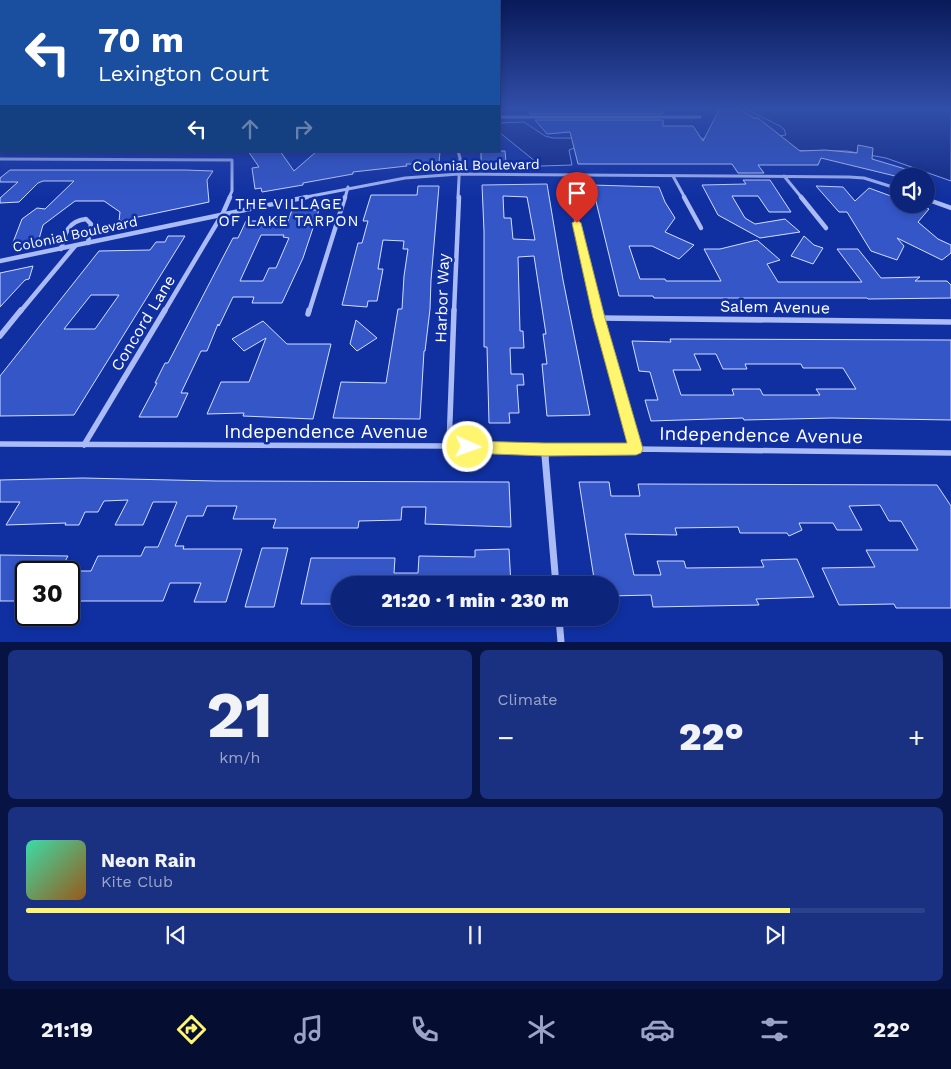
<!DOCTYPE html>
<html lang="en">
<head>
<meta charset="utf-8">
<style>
  :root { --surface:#0c247a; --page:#1a3081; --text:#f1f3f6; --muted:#9aa4c7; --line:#2c418b; --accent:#fff56f }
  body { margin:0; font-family:"Work Sans",sans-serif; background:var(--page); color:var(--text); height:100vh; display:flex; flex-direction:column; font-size:19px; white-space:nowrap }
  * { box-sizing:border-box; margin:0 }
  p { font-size:16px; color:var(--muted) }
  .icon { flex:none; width:28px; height:28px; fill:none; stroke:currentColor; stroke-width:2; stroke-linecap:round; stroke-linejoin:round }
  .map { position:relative; height:642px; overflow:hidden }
  .panel { display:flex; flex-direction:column; gap:8px; padding:8px; background:#071443; flex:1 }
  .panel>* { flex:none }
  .banner { position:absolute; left:0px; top:0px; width:500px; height:152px; box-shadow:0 2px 8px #0003,0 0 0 1px var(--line); background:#1a4fa0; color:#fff; overflow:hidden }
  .controls { position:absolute; left:890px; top:168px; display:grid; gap:10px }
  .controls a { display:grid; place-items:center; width:45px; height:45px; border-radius:50%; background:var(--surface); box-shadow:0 2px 8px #0003,0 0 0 1px var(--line); font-size:25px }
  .speed { position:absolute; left:15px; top:561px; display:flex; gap:10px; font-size:25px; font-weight:700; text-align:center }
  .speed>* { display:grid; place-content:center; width:65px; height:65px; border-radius:50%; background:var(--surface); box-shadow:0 2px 8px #0003,0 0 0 1px var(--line); line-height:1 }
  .speed .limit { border:2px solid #111; border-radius:8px; background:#fff; color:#111 }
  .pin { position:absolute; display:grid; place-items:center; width:42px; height:42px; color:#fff; margin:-51px -21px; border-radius:50% 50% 50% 0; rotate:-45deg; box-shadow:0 0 5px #0007 }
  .pin .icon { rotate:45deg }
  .me { position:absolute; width:55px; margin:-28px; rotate:92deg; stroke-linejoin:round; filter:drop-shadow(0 0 4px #0008) }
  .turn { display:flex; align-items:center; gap:18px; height:105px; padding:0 15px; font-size:22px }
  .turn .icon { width:65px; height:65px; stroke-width:2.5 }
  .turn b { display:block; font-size:35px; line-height:42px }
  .lanes { display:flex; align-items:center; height:48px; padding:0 15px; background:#0003; justify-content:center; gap:25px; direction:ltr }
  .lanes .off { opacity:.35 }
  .big { font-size:38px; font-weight:800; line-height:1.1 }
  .panel .tile { flex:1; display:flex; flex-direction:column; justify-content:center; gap:8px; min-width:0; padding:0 18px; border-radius:8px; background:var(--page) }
  .panel .dial { align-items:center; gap:0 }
  .dial b { font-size:65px; line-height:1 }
  .song { display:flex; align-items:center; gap:15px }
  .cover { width:60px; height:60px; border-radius:8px; background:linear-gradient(135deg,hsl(160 70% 55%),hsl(30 70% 35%)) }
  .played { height:5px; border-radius:2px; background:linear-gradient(90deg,var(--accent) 85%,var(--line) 85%) }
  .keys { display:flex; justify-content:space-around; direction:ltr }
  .heat { display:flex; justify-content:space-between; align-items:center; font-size:28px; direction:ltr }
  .panel .tiles { flex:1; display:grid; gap:8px; grid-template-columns:1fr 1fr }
  .tile:last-child { grid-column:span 2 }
  .trip { position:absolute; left:331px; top:576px; width:288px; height:50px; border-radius:25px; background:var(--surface); box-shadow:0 2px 8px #0003,0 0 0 1px var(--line); font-weight:800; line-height:50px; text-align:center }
  .tab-bar { display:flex; height:80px; justify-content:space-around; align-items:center; background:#050e31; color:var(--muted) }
  .tab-bar .icon { width:35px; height:35px }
  .tab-bar .on { color:var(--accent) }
  .tab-bar b { font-size:22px; color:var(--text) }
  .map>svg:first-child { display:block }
</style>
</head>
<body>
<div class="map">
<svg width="951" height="642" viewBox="0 0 951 642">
  <rect width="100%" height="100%" fill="#1030a2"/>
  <path fill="#112983" stroke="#9cb2f9" d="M744,108H951V181L886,158L847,151L574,148L569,150L572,165L541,166L499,132V123L524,122L545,136L553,138L759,139L786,135L784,129L780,126Z"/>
  <g fill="#3456c7" stroke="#d3ddfe" fill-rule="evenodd">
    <path d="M526,108H663V114H530Z"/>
    <path d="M720,108H737L754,118H758L800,151L825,150L857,153L858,145L873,148L872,159L922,174V176H895L821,158L818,165H758L764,173H738L732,164H578L570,132L547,134L535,120H663V126H693L703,141Z"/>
    <path d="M248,151H280L294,171L317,151H440L439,164H406L407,166L353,172V174L303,183V185L262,192L261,188L255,189L252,168L259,167Z"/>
    <path d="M481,151H505L506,162H481Z"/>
    <path d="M10,170H185L213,171L207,180L209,202L119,221L120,212L104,201H75L43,225L39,239L12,245L22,219L37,208L45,209L74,181H43L38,183L19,202L0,203V198L18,182H0V178Z"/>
    <path d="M743,180H770L791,212H769L758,196H732L745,218L755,224L785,219L800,232L760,238L718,215L702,185L746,184Z"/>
    <path d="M547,184L563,280L590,415L547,416L542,364H547L543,334H546L534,256L518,257L520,331H523L524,348H510L511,374H523L524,385H517L519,413H509L510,423H489L487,347H484V231L482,185ZM503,196L527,197L535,240L513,239L511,218H504Z"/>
    <path d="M592,185L659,187L665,202L675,218L665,232L694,245L679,259L652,246H629L640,279H665L666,281H721L704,249H720L757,240L780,260L767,264L778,282H862L837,249H858L881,278L920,277L915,281H947L951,285V298L868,299L867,298H654L653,296H619Z"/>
    <path d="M418,186H439L431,280L430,309L425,351H424L420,419L333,418L341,382L386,383L398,309H402L404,276L408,249H403L404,241L383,240L378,269H383L377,301H368L367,307L342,305L358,243H362L368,221H363L371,195H417Z"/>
    <path d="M816,186L843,187L855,201L869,188L899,199V204H916L929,209L918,222L938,239L951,245V253L942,260L897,238L904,246L897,260L871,251L847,212H839Z"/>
    <path d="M292,210H319L303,258L282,303H252L254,297H233L219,326L218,324L207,351H201L181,393H188L177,417H139L157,383H155L165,363H168L233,238H238L246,221H288ZM261,235H284L283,237L289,238L276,268H269L263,281H240Z"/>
    <path d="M168,236H185L74,415L0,416V376L99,251L150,250L156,242H165ZM91,295H119L95,329H64Z"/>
    <path d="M804,236L814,245L823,248L813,264L791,256Z"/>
    <path d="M33,266L29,279L25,280L0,307V273Z"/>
    <path d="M356,320L377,338L357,351L350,344Z"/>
    <path d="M263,321L287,344H331L313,419L243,416L244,413L207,414L221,382H249L266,338L244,351L232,339Z"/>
    <path d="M670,339L951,340V420L832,418L744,420L743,418L651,421L645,400H658L650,372L639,371L632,341L671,342ZM694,354H716L723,369H747L745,364H801L803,368H843L856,389H816L820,395H763L760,389H732L734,395H681L673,370H701Z"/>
    <path d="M83,478L216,481L509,482L511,527L425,524L426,507H402L401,520L359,521L358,528H273L276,519H233L237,506H207L203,516H187L175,546H184L183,549H242L226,602H194L201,583H170L163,601H69V587L77,571H91L98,556H141L145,547H158L177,502H153L143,525H115L128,500L104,501L98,512H85L79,525H65L66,523L6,525L20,502H0V480Z"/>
    <path d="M579,482H609L611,496H640L638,484L937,485L951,506V608H896L894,604L839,605L822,568L875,567L866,550H918L901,521H889L880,505L849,506L862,530H837L833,523H799L802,530L789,536L787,533H740L738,527L675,528L677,535L625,534L634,575H661L657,561H684L686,568L764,567L761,560L797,559L814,597L756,599L759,605L653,607L651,595L610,596V585H595Z"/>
    <path d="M262,548H288L274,607H245Z"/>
    <path d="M509,549L511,585H340V604H301L311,558H395L394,573H418L419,556L475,557V550Z"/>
    <path d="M0,555L68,556L59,572H26V601H0Z"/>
  </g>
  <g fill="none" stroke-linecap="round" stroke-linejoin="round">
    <g stroke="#aabbf6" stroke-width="3">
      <path d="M499,117H700"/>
      <path d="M458,151L460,158L458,198"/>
      <path d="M0,159L232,160V191L229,198"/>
      <path d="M566,175L571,198"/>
      <path d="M673,176L685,198"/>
      <path d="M784,176L802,198"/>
      <path d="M301,198L405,178L459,174L849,177L864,178L899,189"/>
      <path d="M345,198L348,187"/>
    </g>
    <g stroke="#aabbf6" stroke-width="4.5">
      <path d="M571,197L598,312"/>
      <path d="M684,197L701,228"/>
      <path d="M801,197L826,228"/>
      <path d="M926,199L951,208"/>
      <path d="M61,249C65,233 68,221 86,219L91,224L88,243"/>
      <path d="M0,261L307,197"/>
      <path d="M20,312L75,246"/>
      <path d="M164,312L223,213L230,197"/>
      <path d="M309,312L345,197"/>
      <path d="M454,312L459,197"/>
    </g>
    <g stroke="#aabbf6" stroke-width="5.5">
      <path d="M597,310L636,449"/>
      <path d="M308,314L309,310"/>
      <path d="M599,318L951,322"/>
      <path d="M0,336L21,310"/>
      <path d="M0,444L449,446L545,450L636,449L951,453"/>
      <path d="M84,445L165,310"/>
      <path d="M449,446L454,310"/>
      <path d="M545,450L546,457"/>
    </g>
    <g stroke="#aabbf6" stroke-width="7">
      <path d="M545,456L556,585"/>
      <path d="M559,618L561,642"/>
    </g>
  </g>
  <linearGradient id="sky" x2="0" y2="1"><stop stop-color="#091a59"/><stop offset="0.55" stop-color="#314ea9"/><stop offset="1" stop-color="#314ea9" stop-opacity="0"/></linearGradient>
  <rect width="951" height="198" fill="url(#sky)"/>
  <path fill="#fff56f" stroke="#a69f48" d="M577,220L581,223L605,318L643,449L641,453L636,455L545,456L468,453L463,452L461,447L463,443L468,441L545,443H627L593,318L572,223Z"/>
  <g text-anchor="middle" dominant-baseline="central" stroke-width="5" stroke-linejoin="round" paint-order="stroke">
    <g font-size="14" fill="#fff" stroke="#1030a2">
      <text transform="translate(476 165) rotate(-1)">Colonial Boulevard</text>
      <text transform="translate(75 234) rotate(-12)">Colonial Boulevard</text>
    </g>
    <g font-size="15" letter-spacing="1" fill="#fff" stroke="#1030a2">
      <text x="289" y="204">THE VILLAGE<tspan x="289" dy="17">OF LAKE TARPON</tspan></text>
    </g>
    <g font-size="16" fill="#fff" stroke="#1030a2">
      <text transform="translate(442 298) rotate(-88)">Harbor Way</text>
      <text transform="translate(775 307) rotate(1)">Salem Avenue</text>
      <text transform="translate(143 323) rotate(-59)">Concord Lane</text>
    </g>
    <g font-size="19" fill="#fff" stroke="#1030a2">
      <text x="326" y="431">Independence Avenue</text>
      <text transform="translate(761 435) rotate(1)">Independence Avenue</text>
    </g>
  </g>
</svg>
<div class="controls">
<a><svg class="icon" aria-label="sound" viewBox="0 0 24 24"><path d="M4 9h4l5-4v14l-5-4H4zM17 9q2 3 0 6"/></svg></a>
</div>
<div class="speed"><div class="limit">30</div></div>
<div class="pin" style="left:577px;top:223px;background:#d93025"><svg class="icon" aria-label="arrive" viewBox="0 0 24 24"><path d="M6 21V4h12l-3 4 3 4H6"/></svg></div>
<svg class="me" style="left:468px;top:447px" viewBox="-20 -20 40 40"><circle r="17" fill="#fff56f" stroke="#fff" stroke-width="3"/><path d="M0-11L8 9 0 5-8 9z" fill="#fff"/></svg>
<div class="trip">21:20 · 1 min · 230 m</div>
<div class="banner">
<div class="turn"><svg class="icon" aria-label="left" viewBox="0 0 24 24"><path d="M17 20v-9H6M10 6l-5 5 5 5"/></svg><div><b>70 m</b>Lexington Court</div></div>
<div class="lanes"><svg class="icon" aria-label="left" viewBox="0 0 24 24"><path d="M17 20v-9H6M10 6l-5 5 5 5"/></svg><svg class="icon off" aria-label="ahead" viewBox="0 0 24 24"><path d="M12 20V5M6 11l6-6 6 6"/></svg><svg class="icon off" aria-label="right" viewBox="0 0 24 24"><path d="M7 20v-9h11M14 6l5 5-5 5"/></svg></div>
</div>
</div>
<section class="panel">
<div class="tiles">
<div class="tile dial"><b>21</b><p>km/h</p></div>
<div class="tile"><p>Climate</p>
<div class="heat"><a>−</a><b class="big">22°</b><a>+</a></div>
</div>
<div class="tile">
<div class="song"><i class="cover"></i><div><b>Neon Rain</b><p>Kite Club</p></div></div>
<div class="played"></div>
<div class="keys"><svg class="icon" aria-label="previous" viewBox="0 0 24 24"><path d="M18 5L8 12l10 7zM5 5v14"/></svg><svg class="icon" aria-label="pause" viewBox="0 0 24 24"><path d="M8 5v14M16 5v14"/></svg><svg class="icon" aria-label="next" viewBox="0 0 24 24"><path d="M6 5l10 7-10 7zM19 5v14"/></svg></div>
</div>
</div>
</section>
<nav class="tab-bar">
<b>21:19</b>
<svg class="icon on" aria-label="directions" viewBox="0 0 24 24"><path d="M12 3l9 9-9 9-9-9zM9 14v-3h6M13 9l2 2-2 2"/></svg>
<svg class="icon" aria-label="music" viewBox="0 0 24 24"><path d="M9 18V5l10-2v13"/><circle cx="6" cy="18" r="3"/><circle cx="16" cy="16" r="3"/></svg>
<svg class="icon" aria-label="phone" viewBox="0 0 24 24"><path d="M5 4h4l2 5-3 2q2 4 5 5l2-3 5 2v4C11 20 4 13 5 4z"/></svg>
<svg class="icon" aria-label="climate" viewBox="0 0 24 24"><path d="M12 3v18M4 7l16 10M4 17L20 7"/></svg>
<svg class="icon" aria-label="car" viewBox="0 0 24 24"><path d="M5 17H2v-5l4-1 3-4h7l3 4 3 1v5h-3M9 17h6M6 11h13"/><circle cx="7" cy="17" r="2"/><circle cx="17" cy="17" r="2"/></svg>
<svg class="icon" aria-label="filters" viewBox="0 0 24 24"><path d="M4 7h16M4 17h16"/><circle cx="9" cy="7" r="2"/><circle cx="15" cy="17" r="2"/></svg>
<b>22°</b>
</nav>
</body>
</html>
